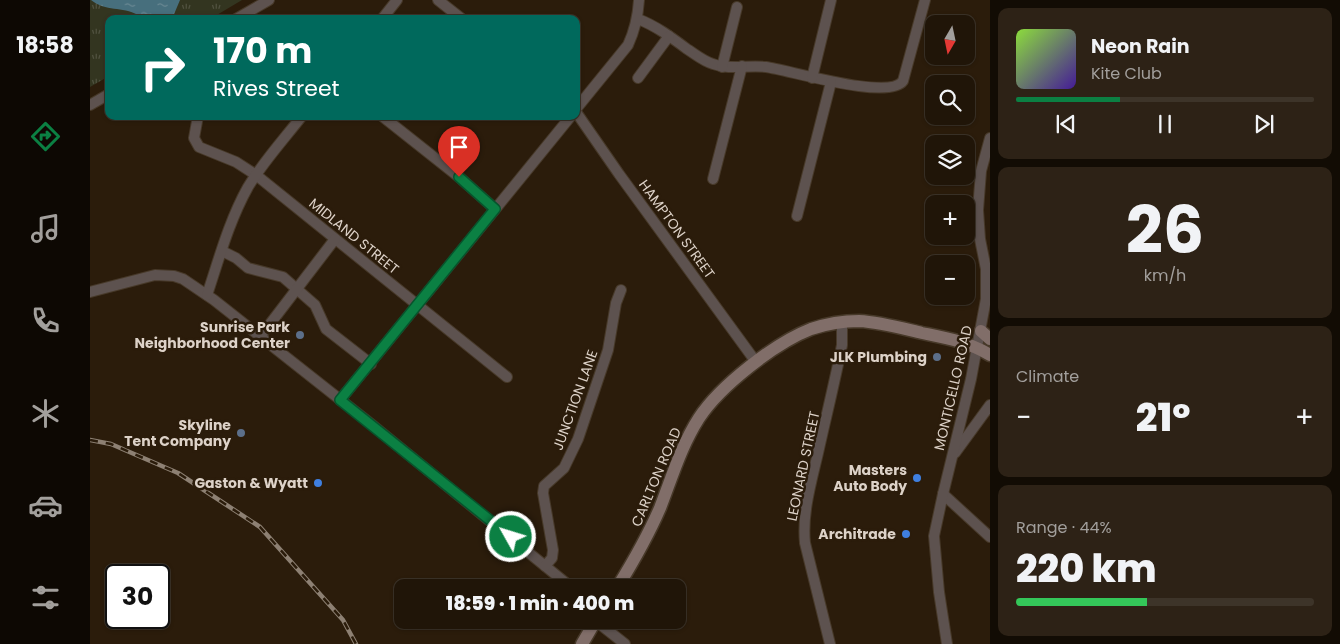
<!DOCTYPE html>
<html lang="en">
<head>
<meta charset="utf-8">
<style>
  :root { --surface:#201508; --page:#2d2216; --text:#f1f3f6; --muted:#a29f9c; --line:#3d3429; --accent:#0b8043 }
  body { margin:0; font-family:Poppins,sans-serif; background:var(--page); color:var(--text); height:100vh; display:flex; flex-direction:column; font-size:19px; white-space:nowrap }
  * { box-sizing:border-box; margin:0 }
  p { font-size:16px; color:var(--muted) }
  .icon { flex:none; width:28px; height:28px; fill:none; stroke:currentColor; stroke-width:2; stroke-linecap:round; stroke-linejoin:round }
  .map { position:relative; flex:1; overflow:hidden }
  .details { display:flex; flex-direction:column; gap:8px; padding:8px; background:#120c04; width:350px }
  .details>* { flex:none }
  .hud { position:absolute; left:15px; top:15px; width:475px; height:105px; border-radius:10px; box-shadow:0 1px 4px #0004,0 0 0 1px var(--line); background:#00695c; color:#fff; overflow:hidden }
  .needle { width:32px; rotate:189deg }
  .controls { position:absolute; left:835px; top:15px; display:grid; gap:10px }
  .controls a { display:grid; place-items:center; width:50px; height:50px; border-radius:10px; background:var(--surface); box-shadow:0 1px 4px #0004,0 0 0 1px var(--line); font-size:25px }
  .speed { position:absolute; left:15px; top:564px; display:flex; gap:10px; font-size:25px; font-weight:700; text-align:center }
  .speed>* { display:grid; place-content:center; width:65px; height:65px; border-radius:50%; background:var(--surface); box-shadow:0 1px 4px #0004,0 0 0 1px var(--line); line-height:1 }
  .speed .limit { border:2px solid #111; border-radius:8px; background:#fff; color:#111 }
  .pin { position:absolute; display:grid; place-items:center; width:42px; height:42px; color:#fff; margin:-51px -21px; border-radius:50% 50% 50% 0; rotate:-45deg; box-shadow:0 0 5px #0007 }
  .pin .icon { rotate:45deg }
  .me { position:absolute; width:55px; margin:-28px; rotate:309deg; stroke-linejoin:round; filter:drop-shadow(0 0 4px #0008) }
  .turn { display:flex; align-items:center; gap:18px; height:105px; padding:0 25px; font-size:22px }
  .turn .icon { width:65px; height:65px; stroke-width:2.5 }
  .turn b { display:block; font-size:35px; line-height:42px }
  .big { font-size:38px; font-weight:800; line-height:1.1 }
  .details .card { flex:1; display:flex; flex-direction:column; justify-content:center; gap:8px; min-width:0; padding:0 18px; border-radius:10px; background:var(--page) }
  .details .dial { align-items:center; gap:0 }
  .dial b { font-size:65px; line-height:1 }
  .song { display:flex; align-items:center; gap:15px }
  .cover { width:60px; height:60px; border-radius:8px; background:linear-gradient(135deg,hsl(90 70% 55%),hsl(260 70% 35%)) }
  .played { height:5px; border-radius:2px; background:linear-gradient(90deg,var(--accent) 35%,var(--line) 35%) }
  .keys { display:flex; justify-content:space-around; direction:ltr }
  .heat { display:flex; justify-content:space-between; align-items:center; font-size:28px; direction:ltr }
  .charge { height:8px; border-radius:4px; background:linear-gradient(90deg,#34c759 44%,var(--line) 0) }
  .trip { position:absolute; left:304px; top:579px; width:292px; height:50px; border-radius:10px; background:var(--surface); box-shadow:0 1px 4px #0004,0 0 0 1px var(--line); font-weight:800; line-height:50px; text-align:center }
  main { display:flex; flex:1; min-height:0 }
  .tabs { display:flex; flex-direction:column; width:90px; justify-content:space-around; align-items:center; background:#0d0803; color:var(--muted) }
  .tabs .icon { width:35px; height:35px }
  .tabs .selected { color:var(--accent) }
  .tabs b { font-size:22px; color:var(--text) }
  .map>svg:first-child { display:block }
</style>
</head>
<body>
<main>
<nav class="tabs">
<b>18:58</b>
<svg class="icon selected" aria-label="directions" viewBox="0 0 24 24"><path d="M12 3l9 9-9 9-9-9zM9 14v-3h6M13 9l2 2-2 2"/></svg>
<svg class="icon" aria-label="music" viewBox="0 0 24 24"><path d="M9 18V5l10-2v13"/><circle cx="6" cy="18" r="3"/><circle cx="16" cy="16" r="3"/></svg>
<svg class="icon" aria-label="phone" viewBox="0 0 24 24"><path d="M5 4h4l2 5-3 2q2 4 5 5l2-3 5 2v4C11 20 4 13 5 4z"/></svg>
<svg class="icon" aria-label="climate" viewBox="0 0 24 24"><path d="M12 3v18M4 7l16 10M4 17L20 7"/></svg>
<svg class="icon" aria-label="car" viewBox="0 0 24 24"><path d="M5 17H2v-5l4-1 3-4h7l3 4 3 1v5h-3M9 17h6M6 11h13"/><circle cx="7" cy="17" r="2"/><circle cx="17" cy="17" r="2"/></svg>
<svg class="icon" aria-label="filters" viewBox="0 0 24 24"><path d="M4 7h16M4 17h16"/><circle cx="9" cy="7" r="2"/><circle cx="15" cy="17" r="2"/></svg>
</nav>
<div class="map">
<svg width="900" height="644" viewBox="0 0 900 644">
  <defs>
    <pattern id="grass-tufts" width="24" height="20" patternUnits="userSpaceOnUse" patternTransform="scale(1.25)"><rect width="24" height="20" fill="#333520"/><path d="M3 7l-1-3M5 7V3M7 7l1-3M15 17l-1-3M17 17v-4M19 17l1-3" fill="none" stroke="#50513f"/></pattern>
    <pattern id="water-ripples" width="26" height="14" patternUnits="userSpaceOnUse" patternTransform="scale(1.25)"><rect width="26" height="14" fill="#476f7d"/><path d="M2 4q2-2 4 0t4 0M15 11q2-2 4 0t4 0" fill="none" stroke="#6a8994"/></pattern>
  </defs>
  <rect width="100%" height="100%" fill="#2b1c0b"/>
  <path fill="url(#grass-tufts)" d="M0,0H152L120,19H19V76L0,87Z"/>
  <path fill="url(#water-ripples)" d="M1,0H90L82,19H46L48,15C32,6 16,12 1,0Z"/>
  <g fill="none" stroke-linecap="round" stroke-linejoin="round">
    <defs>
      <g id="minor">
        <path d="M348,0L372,19"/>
        <path d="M146,19L179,0"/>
        <path d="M292,19L307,0"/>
        <path d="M548,19C566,26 581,37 597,49C605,54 613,61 623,64C639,70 658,65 676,67C699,70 799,101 813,81L835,0"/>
        <path d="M632,67L647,7"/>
        <path d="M548,78L579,36"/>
        <path d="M722,78L741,0"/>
        <path d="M0,105L19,94"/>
        <path d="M486,109L538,45C545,30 548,16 549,0"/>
        <path d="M486,112L529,174L666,362"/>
        <path d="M108,116L104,138L109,147L146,162L166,175L417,377"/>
        <path d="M292,116L369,177L405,209"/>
        <path d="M623,179L652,66"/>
        <path d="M707,216L741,82"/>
        <path d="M132,251L146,258L158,268L193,277L225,305L236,329L281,364"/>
        <path d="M0,292L65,275L84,276L93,279L124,300L281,424L482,588"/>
        <path d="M117,295C129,259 139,221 158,187C173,162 194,139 212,116"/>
        <path d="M170,337L245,239"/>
        <path d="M250,400L481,116"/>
        <path d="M865,453L900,405"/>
        <path d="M853,494L900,537"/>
        <path d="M455,566L462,558L463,550L453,493L454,486L474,468L488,439L518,350L526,303L531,290"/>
        <path d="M506,621L535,644"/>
        <path d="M740,644L715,543C712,513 721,483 728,453C736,417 745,381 752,345V322"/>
        <path d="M857,644L849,592L844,536L853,494L881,379L896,299V269L890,239L888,210L891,171L900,138"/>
      </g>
      <g id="secondary">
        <path d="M891,331L900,339"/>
        <path d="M527,588C543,562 558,536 570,508C582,477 591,446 609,418C630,386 685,343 721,329C736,324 753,321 769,321C790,322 811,328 832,333C856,338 879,342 900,355"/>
        <path d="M492,644L506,620"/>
      </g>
    </defs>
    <use href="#minor" stroke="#473929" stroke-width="12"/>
    <use href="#secondary" stroke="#473929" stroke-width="15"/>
    <use href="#minor" stroke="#5d524f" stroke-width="10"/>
    <use href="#secondary" stroke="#816e69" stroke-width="12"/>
    <defs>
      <path id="rail" d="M0,440L21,444L88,473L170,527L253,620L266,644"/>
    </defs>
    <use href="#rail" stroke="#8d8073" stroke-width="4.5"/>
    <use href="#rail" stroke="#2b1c0b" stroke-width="2.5" stroke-dasharray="8" stroke-linecap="butt"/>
  </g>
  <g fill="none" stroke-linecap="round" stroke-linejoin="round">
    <defs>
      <path id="route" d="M369,177L405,209L250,400L421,537"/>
    </defs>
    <use href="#route" stroke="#07532c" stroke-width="12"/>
    <use href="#route" stroke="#0b8043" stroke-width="9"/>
  </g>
  <g fill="#5c6f8a" stroke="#2b1c0b" stroke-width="2">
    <circle cx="210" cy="335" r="5"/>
    <circle cx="847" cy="357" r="5"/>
    <circle cx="151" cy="433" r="5"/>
  </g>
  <g fill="#3f7fe0" stroke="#2b1c0b" stroke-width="2">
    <circle cx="827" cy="478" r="5"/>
    <circle cx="228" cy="483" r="5"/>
    <circle cx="816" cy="534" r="5"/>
  </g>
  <g text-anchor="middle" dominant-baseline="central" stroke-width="5" stroke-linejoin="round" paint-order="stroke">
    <g font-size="14" fill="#ddd2c8" stroke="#2b1c0b">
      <text transform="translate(587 229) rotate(54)">HAMPTON STREET</text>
      <text transform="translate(264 236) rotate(39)">MIDLAND STREET</text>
      <text transform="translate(863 388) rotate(-77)">MONTICELLO ROAD</text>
      <text transform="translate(485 400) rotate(-70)">JUNCTION LANE</text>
      <text transform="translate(713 466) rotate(-78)">LEONARD STREET</text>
      <text transform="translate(566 477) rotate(-67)">CARLTON ROAD</text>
    </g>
    <g font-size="14" font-weight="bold" fill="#ddd2c8" stroke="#2b1c0b" text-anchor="end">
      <text x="200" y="327">Sunrise Park<tspan x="200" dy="16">Neighborhood Center</tspan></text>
      <text x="837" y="357">JLK Plumbing</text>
      <text x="141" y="425">Skyline<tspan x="141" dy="16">Tent Company</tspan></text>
      <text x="817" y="470">Masters<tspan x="817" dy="16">Auto Body</tspan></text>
      <text x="218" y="483">Gaston &amp; Wyatt</text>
      <text x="806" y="534">Architrade</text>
    </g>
  </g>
</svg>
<div class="controls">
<a><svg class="needle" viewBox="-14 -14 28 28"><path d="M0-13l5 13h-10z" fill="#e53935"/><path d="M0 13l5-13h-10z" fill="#a29f9c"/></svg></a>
<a><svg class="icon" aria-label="search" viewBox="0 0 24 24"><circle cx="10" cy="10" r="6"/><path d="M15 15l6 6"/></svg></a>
<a><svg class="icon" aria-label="layers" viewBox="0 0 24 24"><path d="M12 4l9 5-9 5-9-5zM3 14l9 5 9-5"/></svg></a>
<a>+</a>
<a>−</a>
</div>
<div class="speed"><div class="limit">30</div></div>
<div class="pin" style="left:369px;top:177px;background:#d93025"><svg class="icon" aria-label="arrive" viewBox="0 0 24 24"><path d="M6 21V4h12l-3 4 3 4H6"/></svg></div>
<svg class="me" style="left:421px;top:537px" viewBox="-20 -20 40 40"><circle r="17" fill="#0b8043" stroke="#fff" stroke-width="3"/><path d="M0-11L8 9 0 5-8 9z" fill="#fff"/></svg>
<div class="trip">18:59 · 1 min · 400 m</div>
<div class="hud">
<div class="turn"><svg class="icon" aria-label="right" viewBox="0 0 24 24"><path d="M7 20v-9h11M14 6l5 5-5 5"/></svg><div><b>170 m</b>Rives Street</div></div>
</div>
</div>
<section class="details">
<div class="card">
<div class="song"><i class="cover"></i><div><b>Neon Rain</b><p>Kite Club</p></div></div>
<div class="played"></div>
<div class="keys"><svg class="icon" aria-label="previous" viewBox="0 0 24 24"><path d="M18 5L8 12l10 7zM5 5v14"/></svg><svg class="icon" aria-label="pause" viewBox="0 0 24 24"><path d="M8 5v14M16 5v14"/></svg><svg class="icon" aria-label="next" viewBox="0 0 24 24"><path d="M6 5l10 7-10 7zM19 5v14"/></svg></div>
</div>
<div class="card dial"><b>26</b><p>km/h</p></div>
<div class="card"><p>Climate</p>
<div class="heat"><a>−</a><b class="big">21°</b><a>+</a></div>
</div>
<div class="card"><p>Range · 44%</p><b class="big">220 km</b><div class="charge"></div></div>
</section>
</main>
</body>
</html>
